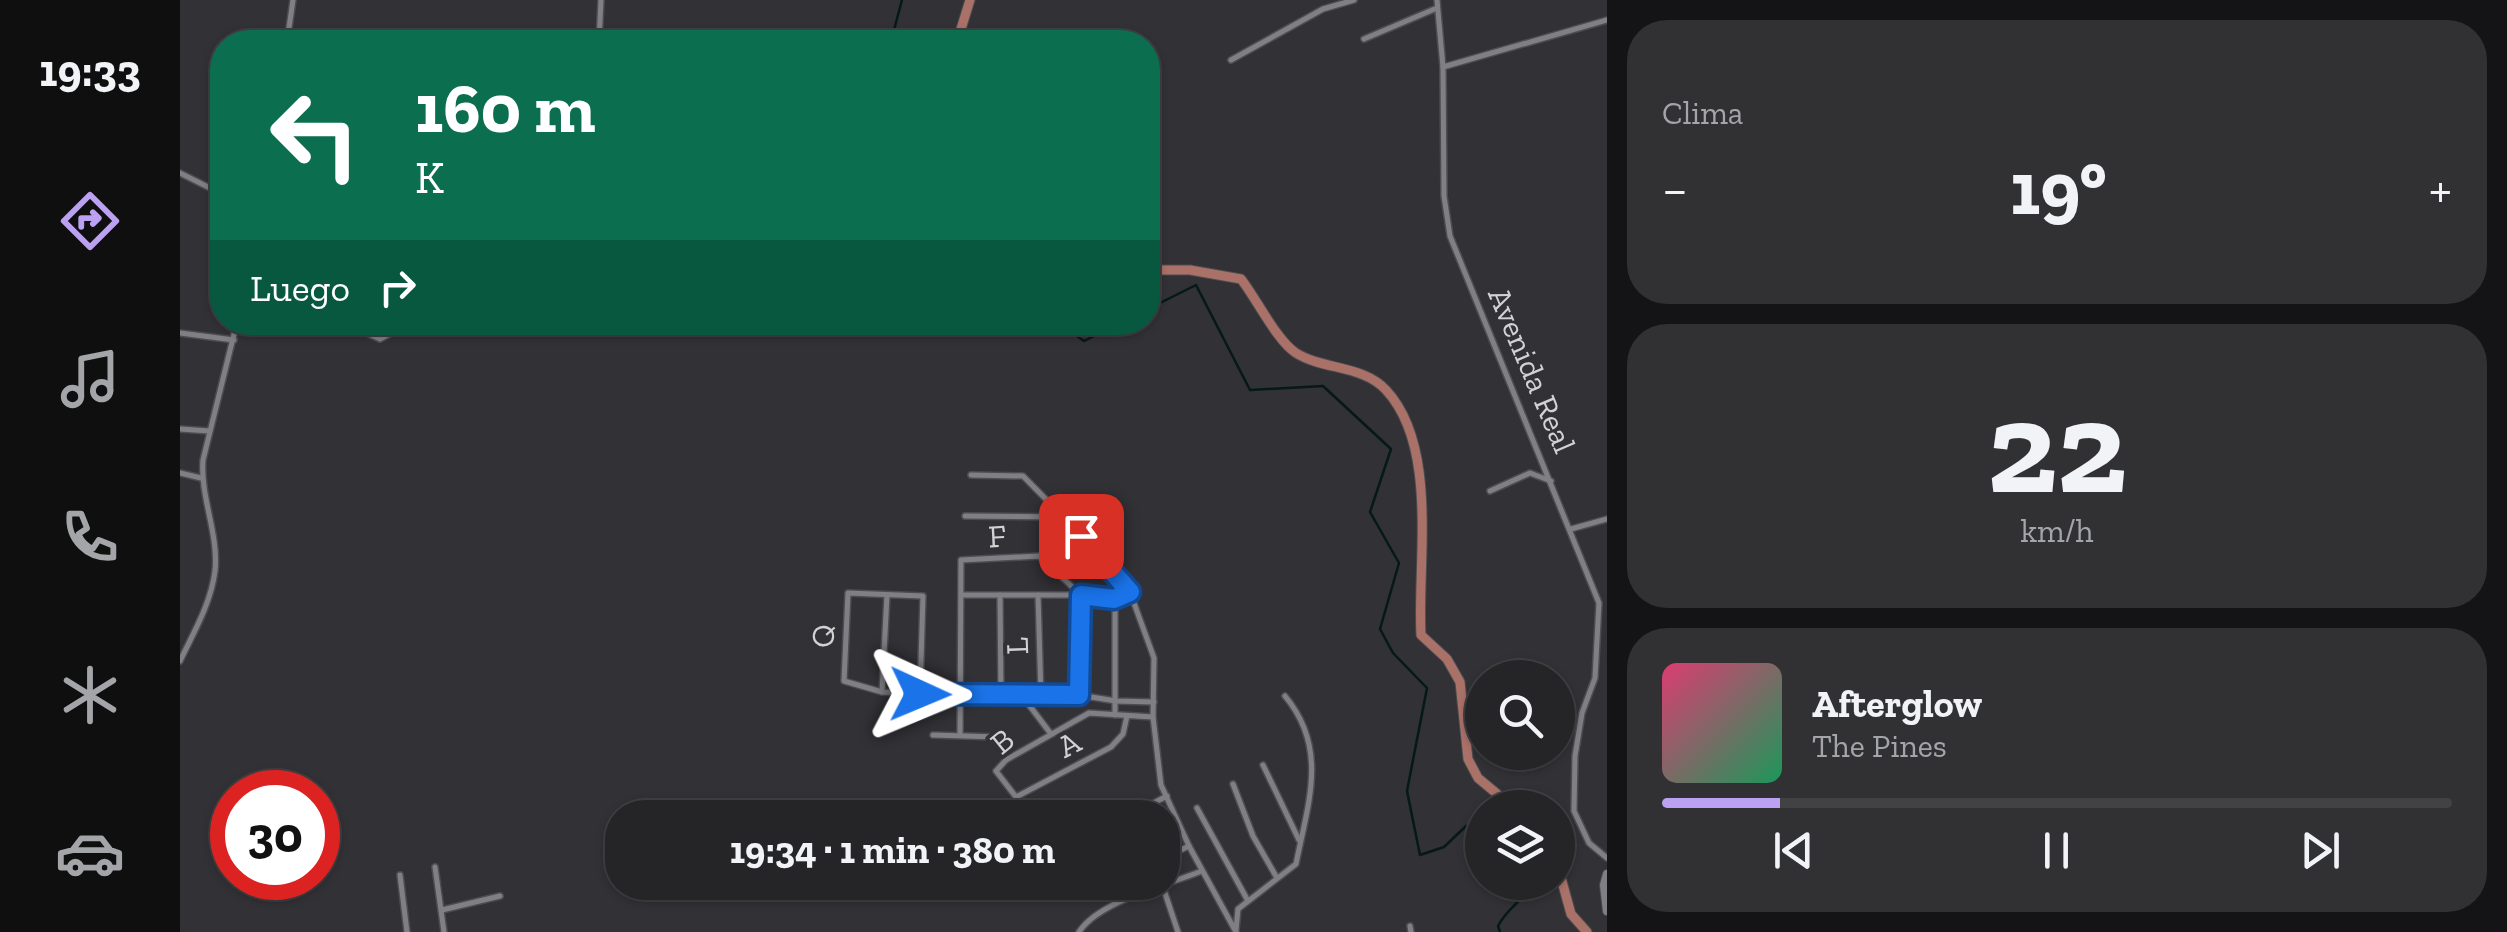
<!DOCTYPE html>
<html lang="es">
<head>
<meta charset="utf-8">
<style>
  :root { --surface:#252528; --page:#313134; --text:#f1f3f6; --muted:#a3a5a8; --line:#424245; --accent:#bca0f2 }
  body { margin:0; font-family:"Zilla Slab",serif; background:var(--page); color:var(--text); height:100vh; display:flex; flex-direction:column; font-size:38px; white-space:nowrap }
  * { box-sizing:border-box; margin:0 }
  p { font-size:32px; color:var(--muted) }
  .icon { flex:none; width:55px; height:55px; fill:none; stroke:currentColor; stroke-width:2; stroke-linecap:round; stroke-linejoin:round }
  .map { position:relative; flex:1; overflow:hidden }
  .details { display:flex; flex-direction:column; gap:20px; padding:20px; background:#141416; width:900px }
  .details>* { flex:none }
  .guide { position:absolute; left:30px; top:30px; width:950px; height:305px; border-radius:40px; box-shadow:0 2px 8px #0004,0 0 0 2px var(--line); background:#0b6e4f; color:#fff; overflow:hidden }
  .controls { position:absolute; left:1285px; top:660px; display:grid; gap:20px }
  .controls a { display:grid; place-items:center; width:110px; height:110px; border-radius:50%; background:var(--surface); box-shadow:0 2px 8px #0004,0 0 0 2px var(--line); font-size:50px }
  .speed { position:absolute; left:30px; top:770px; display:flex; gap:20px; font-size:50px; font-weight:700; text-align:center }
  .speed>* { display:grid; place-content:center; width:130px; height:130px; border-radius:50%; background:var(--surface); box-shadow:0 2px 8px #0004,0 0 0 2px var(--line); line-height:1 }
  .speed .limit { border:15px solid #d22; background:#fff; color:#111 }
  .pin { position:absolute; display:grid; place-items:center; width:85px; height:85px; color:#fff; margin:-42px; border-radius:20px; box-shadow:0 5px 15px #0006 }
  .me { position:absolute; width:110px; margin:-55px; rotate:91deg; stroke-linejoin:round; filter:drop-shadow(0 0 8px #0008) }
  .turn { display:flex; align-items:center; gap:35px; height:210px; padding:0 40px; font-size:45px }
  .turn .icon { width:130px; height:130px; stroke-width:2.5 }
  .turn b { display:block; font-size:70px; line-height:85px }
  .then { display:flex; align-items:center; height:95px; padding:0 40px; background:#0003; gap:20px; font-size:38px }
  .big { font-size:75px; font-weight:700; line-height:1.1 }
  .details .widget { flex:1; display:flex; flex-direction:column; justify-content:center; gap:15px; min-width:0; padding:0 35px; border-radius:40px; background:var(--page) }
  .details .dial { align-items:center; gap:0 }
  .dial b { font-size:130px; line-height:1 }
  .song { display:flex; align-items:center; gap:30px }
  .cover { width:120px; height:120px; border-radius:15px; background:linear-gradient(135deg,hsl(340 70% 55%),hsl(150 70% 35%)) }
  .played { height:10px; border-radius:5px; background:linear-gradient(90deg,var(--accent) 15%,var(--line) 15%) }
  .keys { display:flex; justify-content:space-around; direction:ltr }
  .heat { display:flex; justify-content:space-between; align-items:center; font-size:55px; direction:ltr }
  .trip { position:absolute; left:425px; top:800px; width:575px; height:100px; border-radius:40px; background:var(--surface); box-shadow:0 2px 8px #0004,0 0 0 2px var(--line); font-weight:700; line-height:100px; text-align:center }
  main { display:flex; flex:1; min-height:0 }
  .dock { display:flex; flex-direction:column; width:180px; justify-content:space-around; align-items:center; background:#0f0f10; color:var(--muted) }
  .dock .icon { width:70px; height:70px }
  .dock .selected { color:var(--accent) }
  .dock b { font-size:45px; color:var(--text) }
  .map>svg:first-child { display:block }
</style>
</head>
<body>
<main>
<nav class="dock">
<b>19:33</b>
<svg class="icon selected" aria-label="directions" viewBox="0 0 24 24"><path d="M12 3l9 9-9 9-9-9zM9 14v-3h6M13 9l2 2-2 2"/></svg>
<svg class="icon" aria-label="music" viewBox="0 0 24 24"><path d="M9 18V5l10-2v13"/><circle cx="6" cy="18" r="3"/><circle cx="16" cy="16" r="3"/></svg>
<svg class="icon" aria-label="phone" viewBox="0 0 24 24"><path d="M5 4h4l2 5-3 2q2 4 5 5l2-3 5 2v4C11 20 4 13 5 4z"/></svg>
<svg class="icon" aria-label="climate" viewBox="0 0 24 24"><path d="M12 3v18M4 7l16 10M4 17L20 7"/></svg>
<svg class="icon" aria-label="car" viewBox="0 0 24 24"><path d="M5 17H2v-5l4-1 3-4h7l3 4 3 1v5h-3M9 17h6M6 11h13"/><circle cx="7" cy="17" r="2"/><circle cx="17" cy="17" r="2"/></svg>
</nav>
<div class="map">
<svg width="1427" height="932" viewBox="0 0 1427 932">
  <rect width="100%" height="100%" fill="#313136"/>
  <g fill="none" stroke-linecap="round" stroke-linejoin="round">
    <g stroke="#051919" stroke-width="2.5">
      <path d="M682,42H687"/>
      <path d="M699,42L714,30L722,0"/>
      <path d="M968,309L1016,285L1070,390L1143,386L1211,449L1190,512L1219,563L1200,629L1213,653L1247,688L1227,791L1240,855L1264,847L1286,826L1302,830"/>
      <path d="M877,322L904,341L942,322"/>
      <path d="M1320,932L1318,926C1326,909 1345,900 1351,882"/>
    </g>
    <defs>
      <g id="street">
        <path d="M1257,0L1263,67L1264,196L1270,236L1419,603L1415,678L1402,713L1395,756L1394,811L1409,843L1427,858"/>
        <path d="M1184,39L1257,8"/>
        <path d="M107,42L113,0"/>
        <path d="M419,42L421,0"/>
        <path d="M1051,60L1143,9L1174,0"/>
        <path d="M1263,67L1427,20"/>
        <path d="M0,173L42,194"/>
        <path d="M181,322L189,334L200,339L213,332L221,322"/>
        <path d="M0,333L54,340"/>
        <path d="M0,429L29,431"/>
        <path d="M0,473L21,478"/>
        <path d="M791,475L843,476L921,555L950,592L974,658L973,717L981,785L1009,846L1056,932"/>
        <path d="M1310,491L1350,473L1371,481"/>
        <path d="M785,516L881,517"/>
        <path d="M1391,529L1427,519"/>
        <path d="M782,595H901L935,599L950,592"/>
        <path d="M820,595L821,696"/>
        <path d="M858,595L861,696"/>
        <path d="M935,599V715"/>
        <path d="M0,661C14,632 31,603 35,571C39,534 20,497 23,460L57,322"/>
        <path d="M702,692L707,595"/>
        <path d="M740,694L743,596L668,593L664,681L702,692L740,694L899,695L936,701L974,702"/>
        <path d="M843,697L871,734"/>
        <path d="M947,716L943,734L931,747L836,797L816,771L826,760L909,713L973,717"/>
        <path d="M753,735L817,737L824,740L826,760"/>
        <path d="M780,735L781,560L859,556L901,595L899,695"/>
        <path d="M1083,765L1119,840"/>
        <path d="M1053,784L1073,836L1097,878"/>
        <path d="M1017,808L1068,901"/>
        <path d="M945,818L987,796"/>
        <path d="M982,859L1009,846"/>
        <path d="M255,867L264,932"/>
        <path d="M220,875L227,932"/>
        <path d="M983,887L998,932"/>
        <path d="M262,910L320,896"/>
        <path d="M1230,926L1231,932"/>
        <path d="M1056,930L1058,909L1116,864C1128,803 1149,749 1105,696"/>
        <path d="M899,932C919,901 987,885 1022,871"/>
      </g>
      <path id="secondary" d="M1427,874L1424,885L1427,911"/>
      <g id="primary">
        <path d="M777,42L790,0"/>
        <path d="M968,270H1010L1061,279C1076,298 1097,341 1116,353C1143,370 1183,365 1206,390C1259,447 1237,563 1241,635L1267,659L1280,682L1288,759L1298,778L1334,808"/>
        <path d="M1378,867L1391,914L1407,932"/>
      </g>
    </defs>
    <use href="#street" stroke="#4d4d51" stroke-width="8"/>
    <use href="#secondary" stroke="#4d4d51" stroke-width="10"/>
    <use href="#primary" stroke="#4d4d51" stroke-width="11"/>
    <use href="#street" stroke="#7f7f85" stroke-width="5"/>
    <use href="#secondary" stroke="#7f7f85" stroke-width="8"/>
    <use href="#primary" stroke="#aa7169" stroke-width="9"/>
  </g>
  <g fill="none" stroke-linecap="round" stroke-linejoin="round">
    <defs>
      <path id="route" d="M740,694L899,695L901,595L934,599L950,592L901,536"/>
    </defs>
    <use href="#route" stroke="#114b97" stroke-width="25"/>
    <use href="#route" stroke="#1a73e8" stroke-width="18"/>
  </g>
  <g text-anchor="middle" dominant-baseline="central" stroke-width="8" stroke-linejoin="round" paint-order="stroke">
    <g font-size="32" fill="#d2d2d5" stroke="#313136">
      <text transform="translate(1352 370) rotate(67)">Avenida Real</text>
      <text transform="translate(817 536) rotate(-3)">F</text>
      <text transform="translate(643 636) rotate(-87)">Q</text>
      <text transform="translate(837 646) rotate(-92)">L</text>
      <text transform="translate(822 741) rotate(-39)">B</text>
      <text transform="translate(889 744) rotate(-27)">A</text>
    </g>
  </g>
</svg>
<div class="controls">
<a><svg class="icon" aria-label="search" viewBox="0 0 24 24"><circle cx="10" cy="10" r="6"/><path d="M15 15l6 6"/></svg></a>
<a><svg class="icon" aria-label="layers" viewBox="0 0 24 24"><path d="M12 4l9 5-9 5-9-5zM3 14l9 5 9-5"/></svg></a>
</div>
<div class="speed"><div class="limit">30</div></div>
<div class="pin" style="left:901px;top:536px;background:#d93025"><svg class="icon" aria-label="arrive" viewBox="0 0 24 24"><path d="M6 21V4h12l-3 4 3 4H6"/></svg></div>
<svg class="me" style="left:740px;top:694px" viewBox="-20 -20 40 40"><path d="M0-17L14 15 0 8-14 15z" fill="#1a73e8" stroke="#fff" stroke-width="4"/></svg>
<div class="trip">19:34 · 1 min · 380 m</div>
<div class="guide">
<div class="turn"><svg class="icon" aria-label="left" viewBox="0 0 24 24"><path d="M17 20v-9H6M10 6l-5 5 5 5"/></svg><div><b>160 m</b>K</div></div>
<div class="then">Luego<svg class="icon" aria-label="right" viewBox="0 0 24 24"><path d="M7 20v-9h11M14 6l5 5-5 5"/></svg></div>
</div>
</div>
<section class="details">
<div class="widget"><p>Clima</p>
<div class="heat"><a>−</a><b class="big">19°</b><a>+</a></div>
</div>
<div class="widget dial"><b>22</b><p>km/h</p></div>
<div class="widget">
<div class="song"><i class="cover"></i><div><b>Afterglow</b><p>The Pines</p></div></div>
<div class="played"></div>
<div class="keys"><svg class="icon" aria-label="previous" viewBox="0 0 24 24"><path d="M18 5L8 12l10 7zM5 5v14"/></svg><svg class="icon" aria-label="pause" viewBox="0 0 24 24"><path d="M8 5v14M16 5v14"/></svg><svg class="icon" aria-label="next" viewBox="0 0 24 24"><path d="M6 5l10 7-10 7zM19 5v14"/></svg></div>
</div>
</section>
</main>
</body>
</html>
